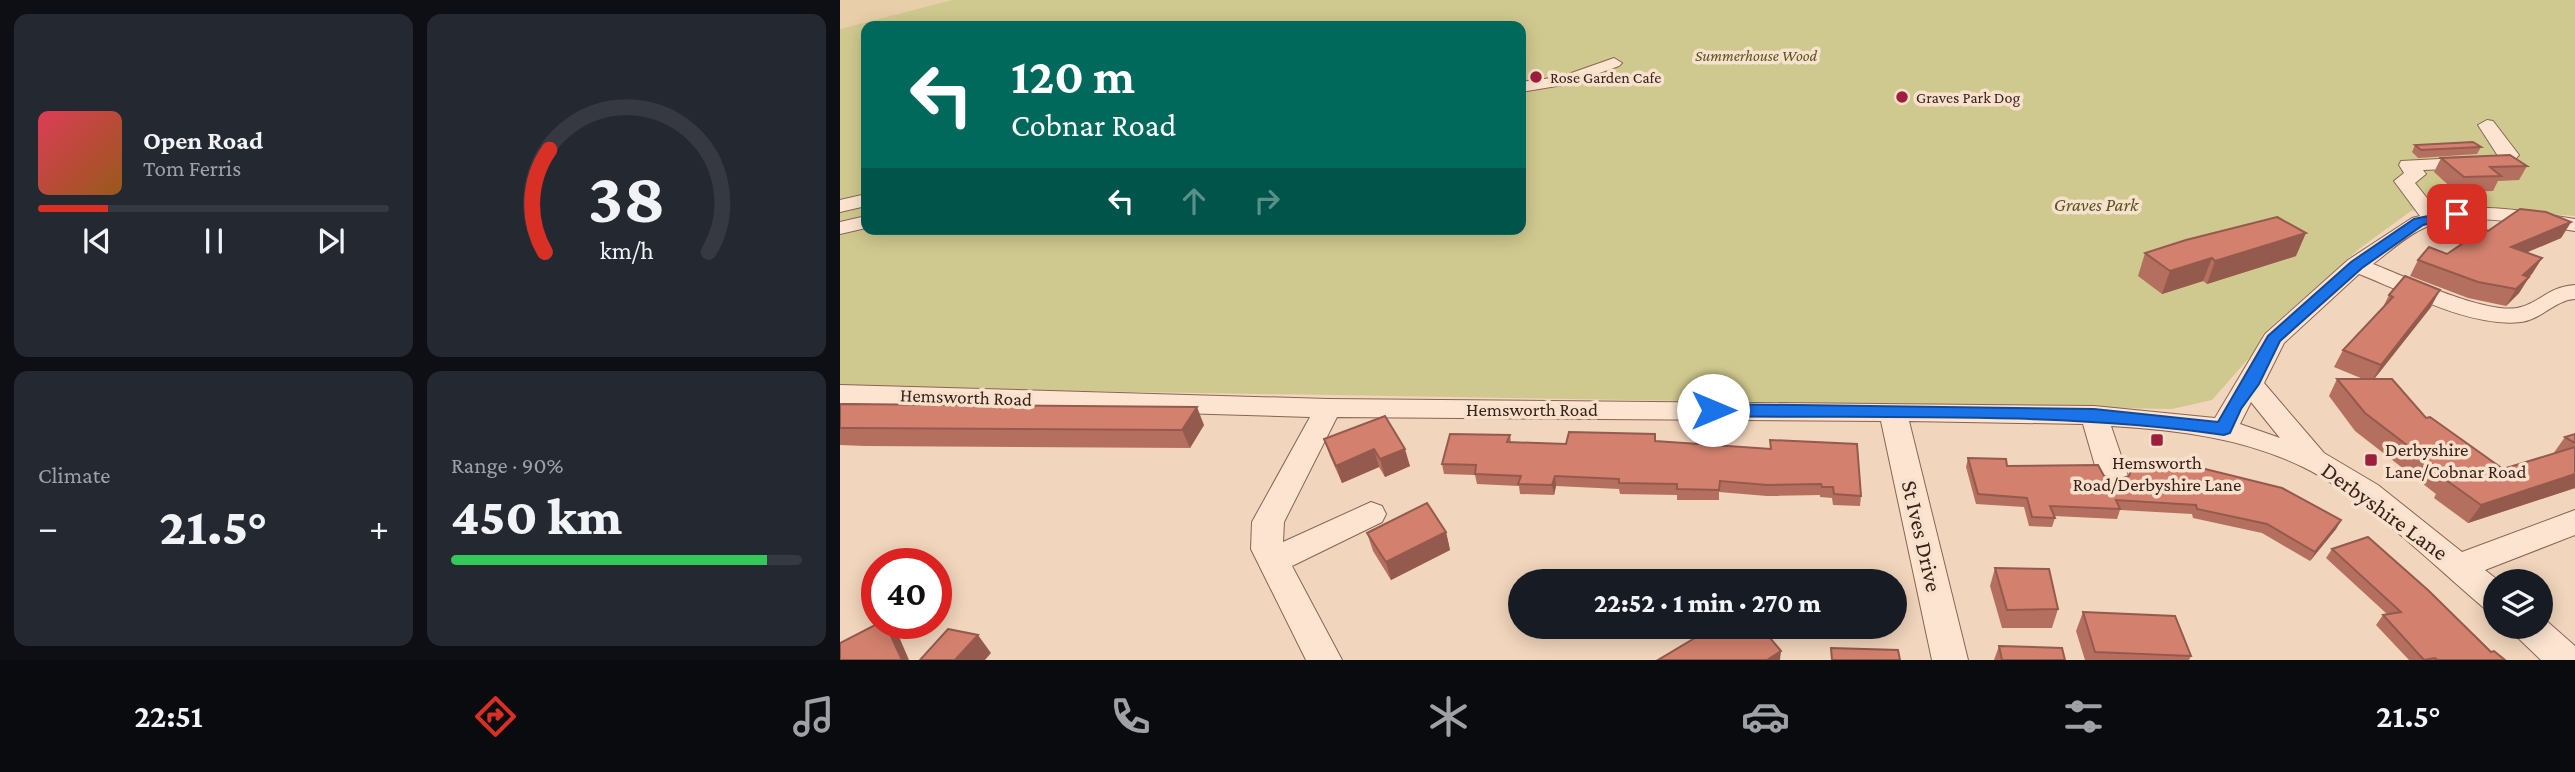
<!DOCTYPE html>
<html lang="en">
<head>
<meta charset="utf-8">
<style>
  :root { --surface:#171b24; --page:#242831; --text:#f1f3f6; --muted:#9ea1a6; --line:#363941; --accent:#d93025 }
  body { margin:0; font-family:"Crimson Pro",serif; background:var(--page); color:var(--text); height:100vh; display:flex; flex-direction:column; font-size:26px; white-space:nowrap }
  * { box-sizing:border-box; margin:0 }
  p { font-size:23px; color:var(--muted) }
  .icon { flex:none; width:38px; height:38px; fill:none; stroke:currentColor; stroke-width:2; stroke-linecap:round; stroke-linejoin:round }
  .map { position:relative; flex:1; overflow:hidden }
  .details { display:flex; flex-direction:column; gap:14px; padding:14px; background:#0d0f14; width:840px }
  .details>* { flex:none }
  .hud { position:absolute; left:21px; top:21px; width:665px; height:214px; border-radius:14px; box-shadow:0 4px 18px #0003; background:#00695c; color:#fff; overflow:hidden }
  .buttons { position:absolute; left:1643px; top:569px; display:grid; gap:14px }
  .buttons a { display:grid; place-items:center; width:70px; height:70px; border-radius:50%; background:var(--surface); box-shadow:0 4px 18px #0003; font-size:35px }
  .speed { position:absolute; left:21px; top:548px; display:flex; gap:14px; font-size:35px; font-weight:700; text-align:center }
  .speed>* { display:grid; place-content:center; width:91px; height:91px; border-radius:50%; background:var(--surface); box-shadow:0 4px 18px #0003; line-height:1 }
  .speed .limit { border:10px solid #d22; background:#fff; color:#111 }
  .pin { position:absolute; display:grid; place-items:center; width:60px; height:60px; color:#fff; margin:-30px; border-radius:14px; box-shadow:0 4px 10px #0006 }
  .me { position:absolute; width:77px; margin:-38px; rotate:90deg; stroke-linejoin:round; filter:drop-shadow(0 0 5px #0008) }
  .turn { display:flex; align-items:center; gap:24px; height:147px; padding:0 35px; font-size:32px }
  .turn .icon { width:91px; height:91px; stroke-width:2.5 }
  .turn b { display:block; font-size:49px; line-height:60px }
  .lanes { display:flex; align-items:center; height:66px; padding:0 35px; background:#0003; justify-content:center; gap:35px; direction:ltr }
  .lanes .off { opacity:.35 }
  .big { font-size:52px; font-weight:800; line-height:1.1 }
  .details .tile { flex:1; display:flex; flex-direction:column; justify-content:center; gap:10px; min-width:0; padding:0 24px; border-radius:14px; background:var(--page) }
  .details .dial { align-items:center; gap:0 }
  .dial svg { height:182px; overflow:visible; fill:none; stroke:var(--line); stroke-width:7; stroke-linecap:round; text-anchor:middle }
  .dial text { fill:var(--text); stroke:none }
  .song { display:flex; align-items:center; gap:21px }
  .cover { width:84px; height:84px; border-radius:10px; background:linear-gradient(135deg,hsl(350 70% 55%),hsl(30 70% 35%)) }
  .played { height:7px; border-radius:4px; background:linear-gradient(90deg,var(--accent) 20%,var(--line) 20%) }
  .keys { display:flex; justify-content:space-around; direction:ltr }
  .heat { display:flex; justify-content:space-between; align-items:center; font-size:38px; direction:ltr }
  .charge { height:10px; border-radius:5px; background:linear-gradient(90deg,#34c759 90%,var(--line) 0) }
  .details .tiles { flex:1; display:grid; gap:14px; grid-template-columns:repeat(2,1fr) }
  .trip { position:absolute; left:668px; top:569px; width:399px; height:70px; border-radius:35px; background:var(--surface); box-shadow:0 4px 18px #0003; font-weight:800; line-height:70px; text-align:center }
  .tab-bar { display:flex; height:112px; justify-content:space-around; align-items:center; background:#090b0e; color:var(--muted) }
  .tab-bar .icon { width:49px; height:49px }
  .tab-bar .on { color:var(--accent) }
  .tab-bar b { font-size:32px; color:var(--text) }
  main { display:flex; flex:1; min-height:0 }
  .map>svg:first-child { display:block }
</style>
</head>
<body>
<main>
<section class="details">
<div class="tiles">
<div class="tile">
<div class="song"><i class="cover"></i><div><b>Open Road</b><p>Tom Ferris</p></div></div>
<div class="played"></div>
<div class="keys"><svg class="icon" aria-label="previous" viewBox="0 0 24 24"><path d="M18 5L8 12l10 7zM5 5v14"/></svg><svg class="icon" aria-label="pause" viewBox="0 0 24 24"><path d="M8 5v14M16 5v14"/></svg><svg class="icon" aria-label="next" viewBox="0 0 24 24"><path d="M6 5l10 7-10 7zM19 5v14"/></svg></div>
</div>
<div class="tile dial"><svg viewBox="0 0 100 80">
<path d="M14 69A42 42 0 1 1 86 69"/>
<path d="M14 69A42 42 0 0 1 16 24" stroke="#d93025"/>
<text x="50" y="56" font-size="32" font-weight="700">38</text>
<text x="50" y="72" font-size="11">km/h</text>
</svg></div>
<div class="tile"><p>Climate</p>
<div class="heat"><a>−</a><b class="big">21.5°</b><a>+</a></div>
</div>
<div class="tile"><p>Range · 90%</p><b class="big">450 km</b><div class="charge"></div></div>
</div>
</section>
<div class="map">
<svg width="1735" height="660" viewBox="0 0 1735 660">
  <rect width="100%" height="100%" fill="#f1d5bc"/>
  <path fill="#e8cfa9" d="M0,0H112L0,29Z"/>
  <path fill="#d0c98f" fill-rule="evenodd" d="M112,0H1735V216L1613,206L1571,211L1519,249L1423,334L1416,350L1372,400L1332,409L0,387V29ZM26,26H681V229H26Z"/>
  <g fill="none" stroke-linecap="round" stroke-linejoin="round">
    <defs>
      <g id="minor">
        <path d="M774,58L782,63L779,66L729,84L681,92V82L720,77Z"/>
        <path d="M1647,120L1653,121L1679,155L1670,165L1663,167L1583,170L1586,174L1575,183L1598,212C1643,202 1690,212 1735,219V231C1693,225 1625,210 1586,227C1567,235 1549,252 1533,264C1564,276 1650,317 1681,307C1702,301 1708,287 1735,285V299C1715,300 1701,320 1681,322C1631,328 1565,292 1519,274L1444,343L1424,383L1484,453L1538,485L1622,552L1735,510V535L1645,570L1659,581H1656V612L1644,608C1590,562 1526,498 1463,467C1403,438 1337,430 1271,426L1288,476L1283,484L1273,487L1263,484L1258,476L1243,424L1069,421L1128,660H1092L1041,421L497,417L444,522L443,542L531,502L542,506L546,514L542,522L452,566L502,660H466L411,549L412,522L470,417L0,403V385L488,399L1254,406L1375,418L1425,334L1508,260L1572,218L1580,216L1554,181L1564,173L1559,165L1561,161L1658,156L1638,125ZM1411,402L1440,438L1400,424Z"/>
        <path d="M26,194V206L0,212V200Z"/>
        <path d="M26,216V228L0,234V222Z"/>
        <path d="M1701,616L1735,646V660H1701L1676,636L1671,626H1701Z"/>
      </g>
    </defs>
    <use href="#minor" stroke="#8a6454" stroke-width="2"/>
    <use href="#minor" fill="#fce4d0" fill-rule="evenodd"/>
  </g>
  <g fill="#b56f5f">
    <path d="M1575,145L1641,147L1637,154L1578,158L1572,152Z"/>
    <path d="M1601,158L1687,166L1679,180L1658,181L1653,191L1616,192L1594,172Z"/>
    <path d="M1731,222L1721,238L1687,252L1702,258L1679,293L1666,306L1628,298L1570,276L1578,260L1607,254L1648,231Z"/>
    <path d="M1305,253L1456,256L1367,284L1363,281L1322,294L1298,276Z"/>
    <path d="M1549,295L1591,307L1534,379L1586,418L1663,469L1713,454L1725,437L1735,434V488L1628,523L1594,498L1596,494L1515,431L1489,396L1497,379H1523L1494,367L1503,350L1543,307Z"/>
    <path d="M0,404L364,425L350,448L25,446L0,445Z"/>
    <path d="M545,416L570,466L545,477L539,467L502,483L490,456L484,439Z"/>
    <path d="M815,434L816,441L930,449V440L1021,496L1020,506L993,505L992,498L980,497V495L927,496L879,492V500H837V495L780,494L779,489L716,486L714,495L680,494L679,486L637,484L635,475L604,474L602,464L670,435L671,442L726,444Z"/>
    <path d="M1128,458L1167,466L1264,476L1276,480L1339,468L1341,463L1501,520L1496,529L1470,561L1422,533L1353,518L1352,514L1280,510L1277,519L1214,516L1215,518L1212,527L1189,526L1184,507L1136,504L1126,467Z"/>
    <path d="M606,532L610,550L551,580L533,551L527,533Z"/>
    <path d="M1492,549L1651,652L1665,660H1569L1536,625L1543,615L1547,614L1486,558Z"/>
    <path d="M1155,568L1218,609L1212,628H1162L1150,586Z"/>
    <path d="M1243,612L1351,656L1349,660H1245L1236,631Z"/>
    <path d="M967,626H1025L1024,629Z"/>
    <path d="M1159,646L1225,660H1154Z"/>
  </g>
  <g fill="#945a4d">
    <path d="M1731,222L1721,238L1662,263L1671,247Z"/>
    <path d="M1466,233L1456,256L1367,284L1375,261Z"/>
    <path d="M1372,258L1363,281L1322,294L1330,271Z"/>
    <path d="M1702,258L1692,274L1673,291L1683,275Z"/>
    <path d="M1689,277L1679,293L1666,306L1676,289Z"/>
    <path d="M1600,290L1591,307L1531,383L1541,365Z"/>
    <path d="M357,407L364,425L350,448L342,430Z"/>
    <path d="M534,449L539,467L502,483L496,466Z"/>
    <path d="M565,449L570,466L545,477L540,459Z"/>
    <path d="M1735,474V488L1628,523L1641,505Z"/>
    <path d="M715,476L716,486L714,495L712,485Z"/>
    <path d="M1501,520L1496,529L1470,561L1475,552Z"/>
    <path d="M606,532L610,550L551,580L546,562Z"/>
    <path d="M45,623L60,639L69,660H61Z"/>
    <path d="M138,635L151,653L145,660H115Z"/>
    <path d="M941,651L940,660H927Z"/>
  </g>
  <g fill="#d3816e" stroke="#945a4d" stroke-width="2">
    <path d="M1633,142L1641,147L1581,150L1575,145Z"/>
    <path d="M1670,155L1687,166L1650,167L1661,176L1624,177L1601,158Z"/>
    <path d="M1680,209L1706,212L1731,222L1671,247L1702,258L1683,275L1689,277L1676,289L1638,282L1578,260L1589,247L1607,254L1644,229L1648,231Z"/>
    <path d="M1437,217L1466,233L1375,261L1372,258L1330,271L1305,253L1346,240Z"/>
    <path d="M1565,276L1600,290L1541,365L1503,350L1553,297L1549,295Z"/>
    <path d="M1497,379H1552L1586,418L1590,417L1663,469L1735,447V474L1641,505L1606,480L1610,478L1525,413Z"/>
    <path d="M0,404L357,407L342,430L12,428H0Z"/>
    <path d="M545,416L565,449L540,459L534,449L496,466L484,439Z"/>
    <path d="M729,432L815,434V441L931,449L930,440L1017,444L1021,496L994,494L993,487H982L981,484L927,485L880,481L879,490L837,489V484L779,483V479L715,476L712,485L678,484L681,476L635,474L636,465L602,464L610,434L670,435L667,442L726,444Z"/>
    <path d="M1735,434V443L1725,437Z"/>
    <path d="M1128,458L1166,459L1167,466L1258,465L1264,476L1276,480L1289,476L1293,464L1341,468V463L1442,488L1501,520L1475,552L1427,524L1357,509L1356,505L1276,500L1280,509L1210,506L1215,518L1192,517L1187,498L1138,494Z"/>
    <path d="M587,503L606,532L546,562L527,533Z"/>
    <path d="M1528,537L1589,591L1651,652L1654,651L1665,660H1597L1595,658L1584,660L1543,615L1561,612L1492,549Z"/>
    <path d="M1155,568L1209,569L1218,609L1167,610Z"/>
    <path d="M967,571L1023,573L1024,581H968Z"/>
    <path d="M1243,612L1335,616L1351,656L1255,652Z"/>
    <path d="M39,623H45L62,660H0V643Z"/>
    <path d="M875,626H920L941,651L927,660H818Z"/>
    <path d="M108,629L138,635L115,660H80Z"/>
    <path d="M1159,646L1222,648L1225,660H1162Z"/>
    <path d="M991,648L1058,650L1060,660H992Z"/>
  </g>
  <path fill="#1a73e8" stroke="#114b97" stroke-width="2" d="M1617,210L1623,214L1621,217L1583,225L1522,268L1440,341L1419,384L1401,409L1390,433L1384,435C1218,411 1041,419 873,416L864,410L873,404L1254,409L1378,422L1428,336L1511,262L1574,219Z"/>
  <g fill="#9e1f3d" stroke="#f8e1cc" stroke-width="2.5">
    <circle cx="696" cy="77" r="7"/>
    <circle cx="1062" cy="97" r="7"/>
    <rect x="1310" y="433" width="14" height="14" rx="3.5"/>
    <rect x="1524" y="453" width="14" height="14" rx="3.5"/>
  </g>
  <g text-anchor="middle" dominant-baseline="central" stroke-width="7" stroke-linejoin="round" paint-order="stroke">
    <g font-size="16" font-style="italic" fill="#55561f" stroke="#f8e1cc">
      <text x="916" y="55">Summerhouse Wood</text>
    </g>
    <g font-size="16" fill="#38221a" stroke="#f8e1cc" text-anchor="start">
      <text x="710" y="77">Rose Garden Cafe</text>
      <text x="1076" y="97">Graves Park Dog</text>
    </g>
    <g font-size="19" font-style="italic" fill="#55561f" stroke="#f8e1cc">
      <text x="1256" y="204">Graves Park</text>
    </g>
    <g font-size="19" fill="#38221a" stroke="#f8e1cc">
      <text transform="translate(126 397) rotate(2)">Hemsworth Road</text>
      <text x="692" y="409">Hemsworth Road</text>
    </g>
    <g font-size="19" fill="#38221a" stroke="#f8e1cc" text-anchor="start">
      <text x="1545" y="449">Derbyshire<tspan x="1545" dy="22">Lane/Cobnar Road</tspan></text>
      <text x="1317" y="462" text-anchor="middle">Hemsworth<tspan x="1317" dy="22">Road/Derbyshire Lane</tspan></text>
    </g>
    <g font-size="23" fill="#38221a" stroke="#f8e1cc">
      <text transform="translate(1545 511) rotate(36)">Derbyshire Lane</text>
      <text transform="translate(1082 536) rotate(77)">St Ives Drive</text>
    </g>
  </g>
</svg>
<div class="buttons">
<a><svg class="icon" aria-label="layers" viewBox="0 0 24 24"><path d="M12 4l9 5-9 5-9-5zM3 14l9 5 9-5"/></svg></a>
</div>
<div class="speed"><div class="limit">40</div></div>
<div class="pin" style="left:1617px;top:214px;background:#d93025"><svg class="icon" aria-label="arrive" viewBox="0 0 24 24"><path d="M6 21V4h12l-3 4 3 4H6"/></svg></div>
<svg class="me" style="left:873px;top:410px" viewBox="-20 -20 40 40"><circle r="19" fill="#fff"/><path d="M0-13L10 11 0 6-10 11z" fill="#1a73e8"/></svg>
<div class="trip">22:52 · 1 min · 270 m</div>
<div class="hud">
<div class="turn"><svg class="icon" aria-label="left" viewBox="0 0 24 24"><path d="M17 20v-9H6M10 6l-5 5 5 5"/></svg><div><b>120 m</b>Cobnar Road</div></div>
<div class="lanes"><svg class="icon" aria-label="left" viewBox="0 0 24 24"><path d="M17 20v-9H6M10 6l-5 5 5 5"/></svg><svg class="icon off" aria-label="ahead" viewBox="0 0 24 24"><path d="M12 20V5M6 11l6-6 6 6"/></svg><svg class="icon off" aria-label="right" viewBox="0 0 24 24"><path d="M7 20v-9h11M14 6l5 5-5 5"/></svg></div>
</div>
</div>
</main>
<nav class="tab-bar">
<b>22:51</b>
<svg class="icon on" aria-label="directions" viewBox="0 0 24 24"><path d="M12 3l9 9-9 9-9-9zM9 14v-3h6M13 9l2 2-2 2"/></svg>
<svg class="icon" aria-label="music" viewBox="0 0 24 24"><path d="M9 18V5l10-2v13"/><circle cx="6" cy="18" r="3"/><circle cx="16" cy="16" r="3"/></svg>
<svg class="icon" aria-label="phone" viewBox="0 0 24 24"><path d="M5 4h4l2 5-3 2q2 4 5 5l2-3 5 2v4C11 20 4 13 5 4z"/></svg>
<svg class="icon" aria-label="climate" viewBox="0 0 24 24"><path d="M12 3v18M4 7l16 10M4 17L20 7"/></svg>
<svg class="icon" aria-label="car" viewBox="0 0 24 24"><path d="M5 17H2v-5l4-1 3-4h7l3 4 3 1v5h-3M9 17h6M6 11h13"/><circle cx="7" cy="17" r="2"/><circle cx="17" cy="17" r="2"/></svg>
<svg class="icon" aria-label="filters" viewBox="0 0 24 24"><path d="M4 7h16M4 17h16"/><circle cx="9" cy="7" r="2"/><circle cx="15" cy="17" r="2"/></svg>
<b>21.5°</b>
</nav>
</body>
</html>
